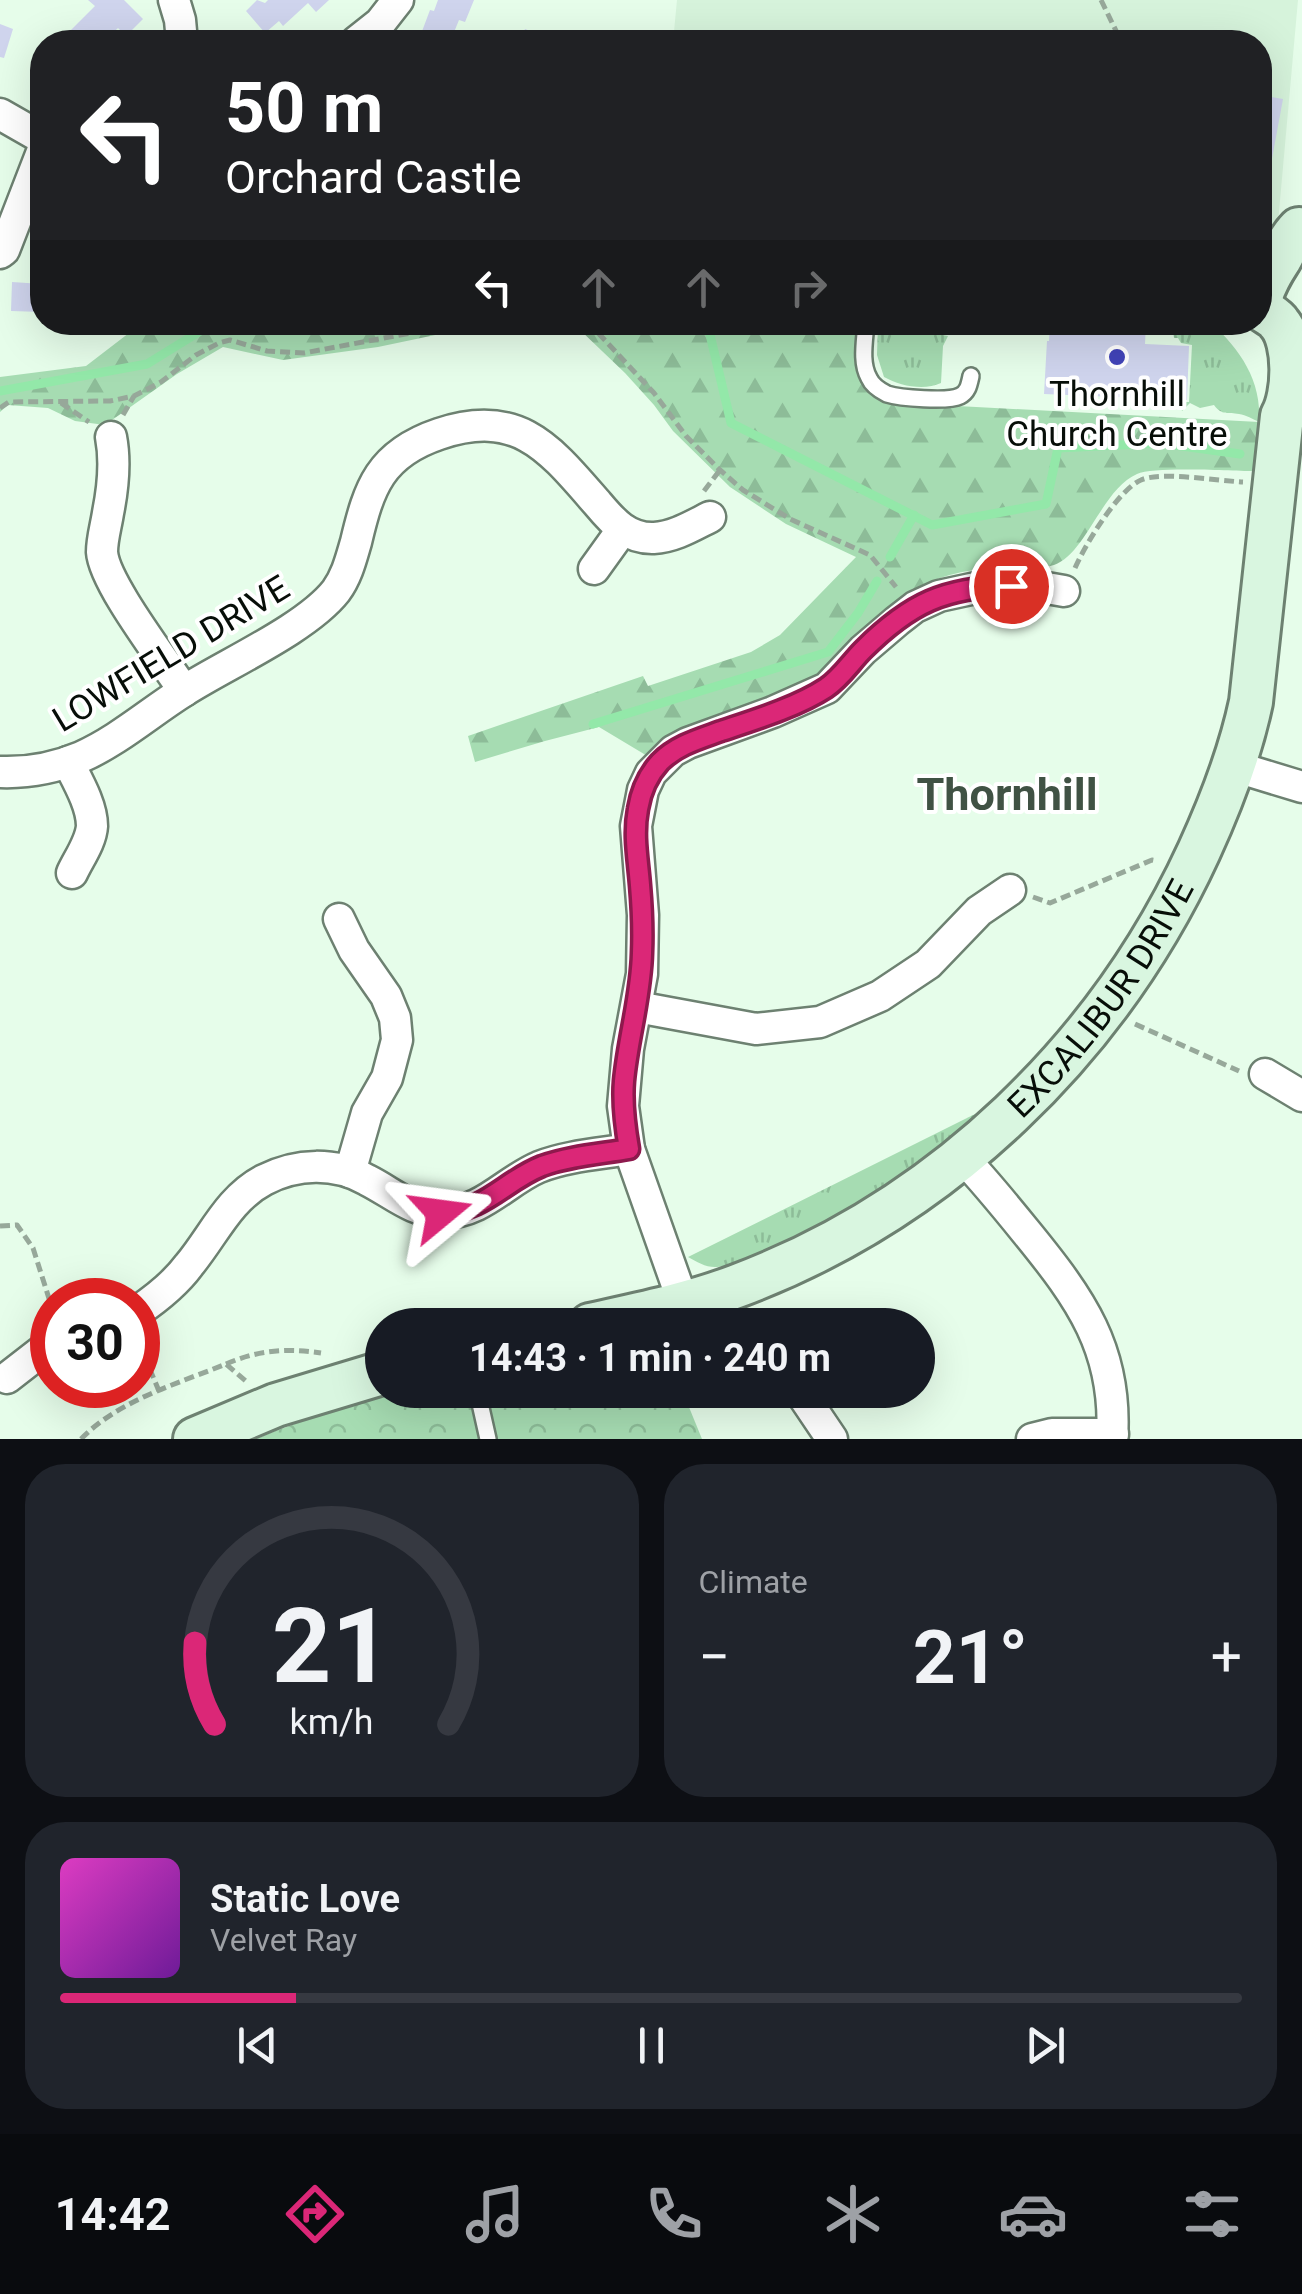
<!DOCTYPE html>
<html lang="en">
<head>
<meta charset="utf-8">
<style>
  :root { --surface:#171b24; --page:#20242c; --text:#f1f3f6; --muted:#9ea1a6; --line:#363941; --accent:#db2777 }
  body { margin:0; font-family:Roboto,sans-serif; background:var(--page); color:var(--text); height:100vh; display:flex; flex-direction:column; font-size:38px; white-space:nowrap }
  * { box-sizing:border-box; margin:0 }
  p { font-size:32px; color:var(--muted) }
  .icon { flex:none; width:55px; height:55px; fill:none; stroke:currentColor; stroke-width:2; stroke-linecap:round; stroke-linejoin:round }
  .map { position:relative; height:1439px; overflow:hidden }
  .side { display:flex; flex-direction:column; gap:25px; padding:25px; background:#0d0f14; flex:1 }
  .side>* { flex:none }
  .guide { position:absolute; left:30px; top:30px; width:1242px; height:305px; border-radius:40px; box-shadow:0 10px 40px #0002; background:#202124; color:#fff; overflow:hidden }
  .speed { position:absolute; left:30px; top:1278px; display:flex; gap:20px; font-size:50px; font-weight:700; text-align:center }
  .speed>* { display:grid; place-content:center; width:130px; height:130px; border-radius:50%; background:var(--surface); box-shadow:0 10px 40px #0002; line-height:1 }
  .speed .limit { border:15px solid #d22; background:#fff; color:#111 }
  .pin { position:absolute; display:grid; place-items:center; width:85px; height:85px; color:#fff; margin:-42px; border:5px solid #fff; border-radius:50%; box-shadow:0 2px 10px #0007 }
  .me { position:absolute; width:110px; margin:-55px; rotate:74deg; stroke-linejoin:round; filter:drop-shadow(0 0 8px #0008) }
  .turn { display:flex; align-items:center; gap:35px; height:210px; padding:0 30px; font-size:45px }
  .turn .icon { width:130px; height:130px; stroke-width:2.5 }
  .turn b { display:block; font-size:70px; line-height:85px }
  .lanes { display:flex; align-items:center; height:95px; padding:0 30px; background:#0003; justify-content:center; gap:50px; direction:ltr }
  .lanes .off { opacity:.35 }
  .big { font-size:75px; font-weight:700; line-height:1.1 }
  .side .widget { flex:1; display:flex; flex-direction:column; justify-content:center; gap:15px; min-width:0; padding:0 35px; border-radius:40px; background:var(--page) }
  .side .dial { align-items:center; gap:0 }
  .dial svg { height:260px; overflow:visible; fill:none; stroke:var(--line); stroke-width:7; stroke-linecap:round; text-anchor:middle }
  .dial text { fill:var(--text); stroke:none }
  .song { display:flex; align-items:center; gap:30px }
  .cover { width:120px; height:120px; border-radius:15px; background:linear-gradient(135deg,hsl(310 70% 55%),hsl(280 70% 35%)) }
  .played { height:10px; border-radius:5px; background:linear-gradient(90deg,var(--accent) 20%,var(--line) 20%) }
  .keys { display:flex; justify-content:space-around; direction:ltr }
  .heat { display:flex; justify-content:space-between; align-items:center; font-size:55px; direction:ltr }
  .side .tiles { flex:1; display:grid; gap:25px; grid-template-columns:1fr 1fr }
  .widget:last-child { grid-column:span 2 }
  .trip { position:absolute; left:365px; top:1308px; width:570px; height:100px; border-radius:50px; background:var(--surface); box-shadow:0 10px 40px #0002; font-weight:700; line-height:100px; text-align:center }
  .menu { display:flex; height:160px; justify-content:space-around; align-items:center; background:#090b0e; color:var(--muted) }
  .menu .icon { width:70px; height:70px }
  .menu .active { color:var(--accent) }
  .menu b { font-size:45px; color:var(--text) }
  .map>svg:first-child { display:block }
</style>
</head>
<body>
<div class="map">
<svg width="1302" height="1439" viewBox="0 0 1302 1439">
  <defs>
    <pattern id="grass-tufts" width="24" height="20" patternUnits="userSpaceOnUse" patternTransform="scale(2.5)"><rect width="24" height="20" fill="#a6dcb2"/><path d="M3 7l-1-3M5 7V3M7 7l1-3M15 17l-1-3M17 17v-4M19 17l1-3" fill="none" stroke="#8dbc98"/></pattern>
    <pattern id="forest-firs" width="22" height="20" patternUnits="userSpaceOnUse" patternTransform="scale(2.5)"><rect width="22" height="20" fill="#a6dcb2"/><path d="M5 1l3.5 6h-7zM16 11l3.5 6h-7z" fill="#8dbc98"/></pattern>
    <pattern id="park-crowns" width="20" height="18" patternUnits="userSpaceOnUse" patternTransform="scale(2.5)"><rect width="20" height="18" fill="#a6dcb2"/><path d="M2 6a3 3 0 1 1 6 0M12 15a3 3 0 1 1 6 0" fill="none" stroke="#8dbc98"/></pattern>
  </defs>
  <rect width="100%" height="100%" fill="#e6fdea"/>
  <path fill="#d6f3db" d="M677,0H1298L1277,234L1260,252V42H673Z"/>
  <g fill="url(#grass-tufts)">
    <path d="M878,323H930L932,333L948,336L943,346L941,383C924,391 900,386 884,377L877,355Z"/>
    <path d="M1161,323H1211C1240,349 1262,381 1259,422C1253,419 1246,415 1239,414C1228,412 1222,416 1214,405L1200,408L1190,403L1182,411L1180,402H1189L1192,345L1181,343L1178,338H1174L1173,331L1166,330Z"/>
    <path d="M986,1111C920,1168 854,1209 776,1245C758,1254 737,1266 717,1267C707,1268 697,1262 688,1257L973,1115Z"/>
  </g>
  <g fill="url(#forest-firs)">
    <path d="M142,323H472L440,334L378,347L283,360L223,347L177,374L105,425L75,421L48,408L8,405L0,412V377L86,366Z"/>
    <path d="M585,323H860C858,359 851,377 883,402L1259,422L1253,471C1230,471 1154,466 1137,474C1102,489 1086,554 1054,565C1032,572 1006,567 984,569C953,571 923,582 897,600L899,605L817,677L649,757L599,727L545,741L475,762L468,736L643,676L648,686L751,652L780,635L856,557L786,524L730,487L673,431L654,405L625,373L579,329Z"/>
  </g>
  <path fill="url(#park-crowns)" d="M412,1390H682L702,1439H256C306,1418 358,1402 412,1390Z"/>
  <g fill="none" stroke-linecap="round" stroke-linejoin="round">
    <g stroke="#93e8a9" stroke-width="9">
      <path d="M707,322L731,423L932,525L1046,504L1058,448L1160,443L1240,454"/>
      <path d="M0,391L147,364L215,322"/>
      <path d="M890,557L914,515"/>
      <path d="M593,724L828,652L858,613L877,581"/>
    </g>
  </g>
  <g fill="#cfd4ed">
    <path d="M88,0H124L143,19L126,36L118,28L103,42H59L95,6Z"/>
    <path d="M257,0L265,3L268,0H329L316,12L308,3L283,26L279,21L265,33L246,11Z"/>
    <path d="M438,0H474L465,22L459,20L450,42H418L430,10L434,11Z"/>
    <path d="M0,24L13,29L4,58L0,57Z"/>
    <path d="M525,29L559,42H520Z"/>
    <path d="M1260,95L1283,99L1262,213H1260Z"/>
    <path d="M12,282L42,284V312L11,311Z"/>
    <path d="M1050,322H1146L1145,344L1189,346L1187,400L1044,394L1047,341H1049Z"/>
  </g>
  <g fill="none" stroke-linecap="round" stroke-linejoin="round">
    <defs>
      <g id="lane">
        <path d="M866,322C865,340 860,362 869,378C872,385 881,391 887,394C900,398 948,402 960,396C968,392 969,385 971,376"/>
        <path d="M477,1390L488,1439"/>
      </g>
      <g id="street">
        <path d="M174,0L180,20L182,42"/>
        <path d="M356,42L380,23L398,0"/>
        <path d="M0,114L42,138"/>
        <path d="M0,253L4,250L42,152"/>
        <path d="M111,437C116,463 113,488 108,513C106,526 102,539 102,552C104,583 165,661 184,691"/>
        <path d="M594,569L622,530"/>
        <path d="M68,762C77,780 92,805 92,826C91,842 79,858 72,873"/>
        <path d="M1233,766L1302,787"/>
        <path d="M0,772C28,773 55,768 81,757C119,740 149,713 184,691C226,664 306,629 336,591C347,576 351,559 356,542C369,487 380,454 439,434C519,407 550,449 598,504C613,522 628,539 654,538C674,537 692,526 710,517"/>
        <path d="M339,919L354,950L386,996L395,1018L397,1040L387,1078L367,1113L350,1172"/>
        <path d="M637,1007L756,1029L820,1022L880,996L928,964L979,911L1010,890"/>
        <path d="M1265,1074L1302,1096"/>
        <path d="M962,1157C985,1181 1006,1207 1027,1233C1080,1298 1118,1350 1112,1439"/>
        <path d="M683,1302L629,1149L623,1106L628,1049L642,974L643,915L636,826L643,790L651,773L673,751L688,743L773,712L827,688L863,650L897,621L915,607L939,596L985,586L1041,587L1064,591"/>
        <path d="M138,1311C157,1298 175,1284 189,1265C214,1235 228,1199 264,1180C297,1163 335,1162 367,1180C393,1193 412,1212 443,1213C482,1213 506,1181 539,1167C567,1156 599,1154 629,1149"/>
        <path d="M7,1378L52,1343"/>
        <path d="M799,1390L832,1439"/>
        <path d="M1032,1439L1052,1434H1113"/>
      </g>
      <g id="secondary">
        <path d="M1260,299C1265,283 1271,273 1280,259C1286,248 1289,239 1299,229"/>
        <path id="s1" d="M590,1325C639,1314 690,1304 737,1286C942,1209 1108,1049 1199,851C1221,803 1240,754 1251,702L1282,416C1294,395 1296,343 1279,323C1275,317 1266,313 1260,308"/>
        <path d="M195,1439L276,1405L382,1373"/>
      </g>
    </defs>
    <use href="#lane" stroke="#6d8171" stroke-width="20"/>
    <use href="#street" stroke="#6d8171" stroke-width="35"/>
    <use href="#secondary" stroke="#6d8171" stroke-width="48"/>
    <g stroke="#97a89a" stroke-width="5" stroke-dasharray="10 5" stroke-linecap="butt">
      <path d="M1101,0L1120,39"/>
      <path d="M588,322L654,393L686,436L720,470L743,490L790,519L870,555L896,587"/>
      <path d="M61,403L89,422"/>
      <path d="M0,408L9,402L110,401L134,396L161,382L196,355L219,343L230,340L267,351L304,353L416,332L450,322"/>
      <path d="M123,415L134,396"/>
      <path d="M704,491L720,470"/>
      <path d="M1075,568C1085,545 1118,490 1141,480C1160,471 1220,481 1243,482"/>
      <path d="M1033,897L1050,903L1152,860L1158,861"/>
      <path d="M1135,1024L1239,1071"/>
      <path d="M0,1226L17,1225L33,1248L52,1308"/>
      <path d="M138,1341L159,1391"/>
      <path d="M226,1364C258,1350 287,1348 321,1353"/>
      <path d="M81,1439C119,1400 177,1384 226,1364L247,1382"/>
    </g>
    <use href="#lane" stroke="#fff" stroke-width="15"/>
    <use href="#street" stroke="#fff" stroke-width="30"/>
    <use href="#secondary" stroke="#d9f6e0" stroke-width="42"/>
  </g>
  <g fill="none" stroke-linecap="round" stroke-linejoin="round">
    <defs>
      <path id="route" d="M441,1213C486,1211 504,1181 542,1166C570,1156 600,1154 629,1149C625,1126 622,1104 624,1081C628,1038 641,997 642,953C643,930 642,908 640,885C638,859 633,835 638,809C641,791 648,775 660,762C677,745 699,739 721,731C754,720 797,707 826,688C841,678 851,662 863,650C910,603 945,587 1011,586"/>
    </defs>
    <use href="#route" stroke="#8e194d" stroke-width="25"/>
    <use href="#route" stroke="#db2777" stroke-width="18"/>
  </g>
  <circle fill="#4143b8" stroke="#fff" stroke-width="4" cx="1117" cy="357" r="10"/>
  <g text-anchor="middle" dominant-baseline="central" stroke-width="8" stroke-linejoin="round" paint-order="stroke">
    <g font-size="35" fill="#070e08" stroke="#fff">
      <text x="1117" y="394">Thornhill<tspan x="1117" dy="40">Church Centre</tspan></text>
    </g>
    <g font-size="35" fill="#070e08" stroke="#fff">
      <text transform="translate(171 654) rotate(-31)">LOWFIELD DRIVE</text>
      <text stroke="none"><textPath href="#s1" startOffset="625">EXCALIBUR DRIVE</textPath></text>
    </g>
    <g font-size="45" font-weight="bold" fill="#405244" stroke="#fff">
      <text x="1007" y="794">Thornhill</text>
    </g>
  </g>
</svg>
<div class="speed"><div class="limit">30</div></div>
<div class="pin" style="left:1011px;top:586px;background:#d93025"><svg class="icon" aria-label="arrive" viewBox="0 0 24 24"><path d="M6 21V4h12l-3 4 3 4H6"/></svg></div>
<svg class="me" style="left:441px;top:1213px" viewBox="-20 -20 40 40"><path d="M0-17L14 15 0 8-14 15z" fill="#db2777" stroke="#fff" stroke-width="4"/></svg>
<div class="trip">14:43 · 1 min · 240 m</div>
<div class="guide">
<div class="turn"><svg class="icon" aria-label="left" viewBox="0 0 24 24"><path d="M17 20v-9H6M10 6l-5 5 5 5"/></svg><div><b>50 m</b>Orchard Castle</div></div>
<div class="lanes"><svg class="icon" aria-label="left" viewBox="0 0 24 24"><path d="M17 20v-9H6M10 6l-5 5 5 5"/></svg><svg class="icon off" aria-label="ahead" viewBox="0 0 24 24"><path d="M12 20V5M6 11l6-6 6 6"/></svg><svg class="icon off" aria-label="ahead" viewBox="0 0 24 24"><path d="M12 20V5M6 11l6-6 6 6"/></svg><svg class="icon off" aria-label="right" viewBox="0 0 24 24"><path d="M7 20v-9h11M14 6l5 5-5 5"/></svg></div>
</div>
</div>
<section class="side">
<div class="tiles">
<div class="widget dial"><svg viewBox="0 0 100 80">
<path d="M14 69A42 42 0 1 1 86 69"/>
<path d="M14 69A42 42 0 0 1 8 44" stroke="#db2777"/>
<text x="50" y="56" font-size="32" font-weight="700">21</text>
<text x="50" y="72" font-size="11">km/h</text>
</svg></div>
<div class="widget"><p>Climate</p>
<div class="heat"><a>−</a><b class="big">21°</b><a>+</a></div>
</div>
<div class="widget">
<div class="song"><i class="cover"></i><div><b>Static Love</b><p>Velvet Ray</p></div></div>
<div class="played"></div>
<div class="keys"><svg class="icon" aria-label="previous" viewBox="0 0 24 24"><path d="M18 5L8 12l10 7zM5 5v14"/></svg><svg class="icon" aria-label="pause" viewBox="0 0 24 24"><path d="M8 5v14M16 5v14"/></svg><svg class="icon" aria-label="next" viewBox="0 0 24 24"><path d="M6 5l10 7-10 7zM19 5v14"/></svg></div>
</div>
</div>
</section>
<nav class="menu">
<b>14:42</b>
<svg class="icon active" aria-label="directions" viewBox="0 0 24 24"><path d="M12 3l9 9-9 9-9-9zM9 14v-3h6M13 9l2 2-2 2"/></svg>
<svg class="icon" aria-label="music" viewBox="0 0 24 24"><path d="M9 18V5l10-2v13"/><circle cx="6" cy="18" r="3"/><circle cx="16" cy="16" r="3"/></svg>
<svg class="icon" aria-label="phone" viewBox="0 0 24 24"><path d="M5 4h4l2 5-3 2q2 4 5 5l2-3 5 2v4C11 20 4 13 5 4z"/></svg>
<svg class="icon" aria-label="climate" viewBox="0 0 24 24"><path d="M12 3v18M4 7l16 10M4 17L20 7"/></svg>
<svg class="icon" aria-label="car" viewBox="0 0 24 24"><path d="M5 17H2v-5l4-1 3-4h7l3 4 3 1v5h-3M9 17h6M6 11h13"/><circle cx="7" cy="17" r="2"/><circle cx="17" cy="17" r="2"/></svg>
<svg class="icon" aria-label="filters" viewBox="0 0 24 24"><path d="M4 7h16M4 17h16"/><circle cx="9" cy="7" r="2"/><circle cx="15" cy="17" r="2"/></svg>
</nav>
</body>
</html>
